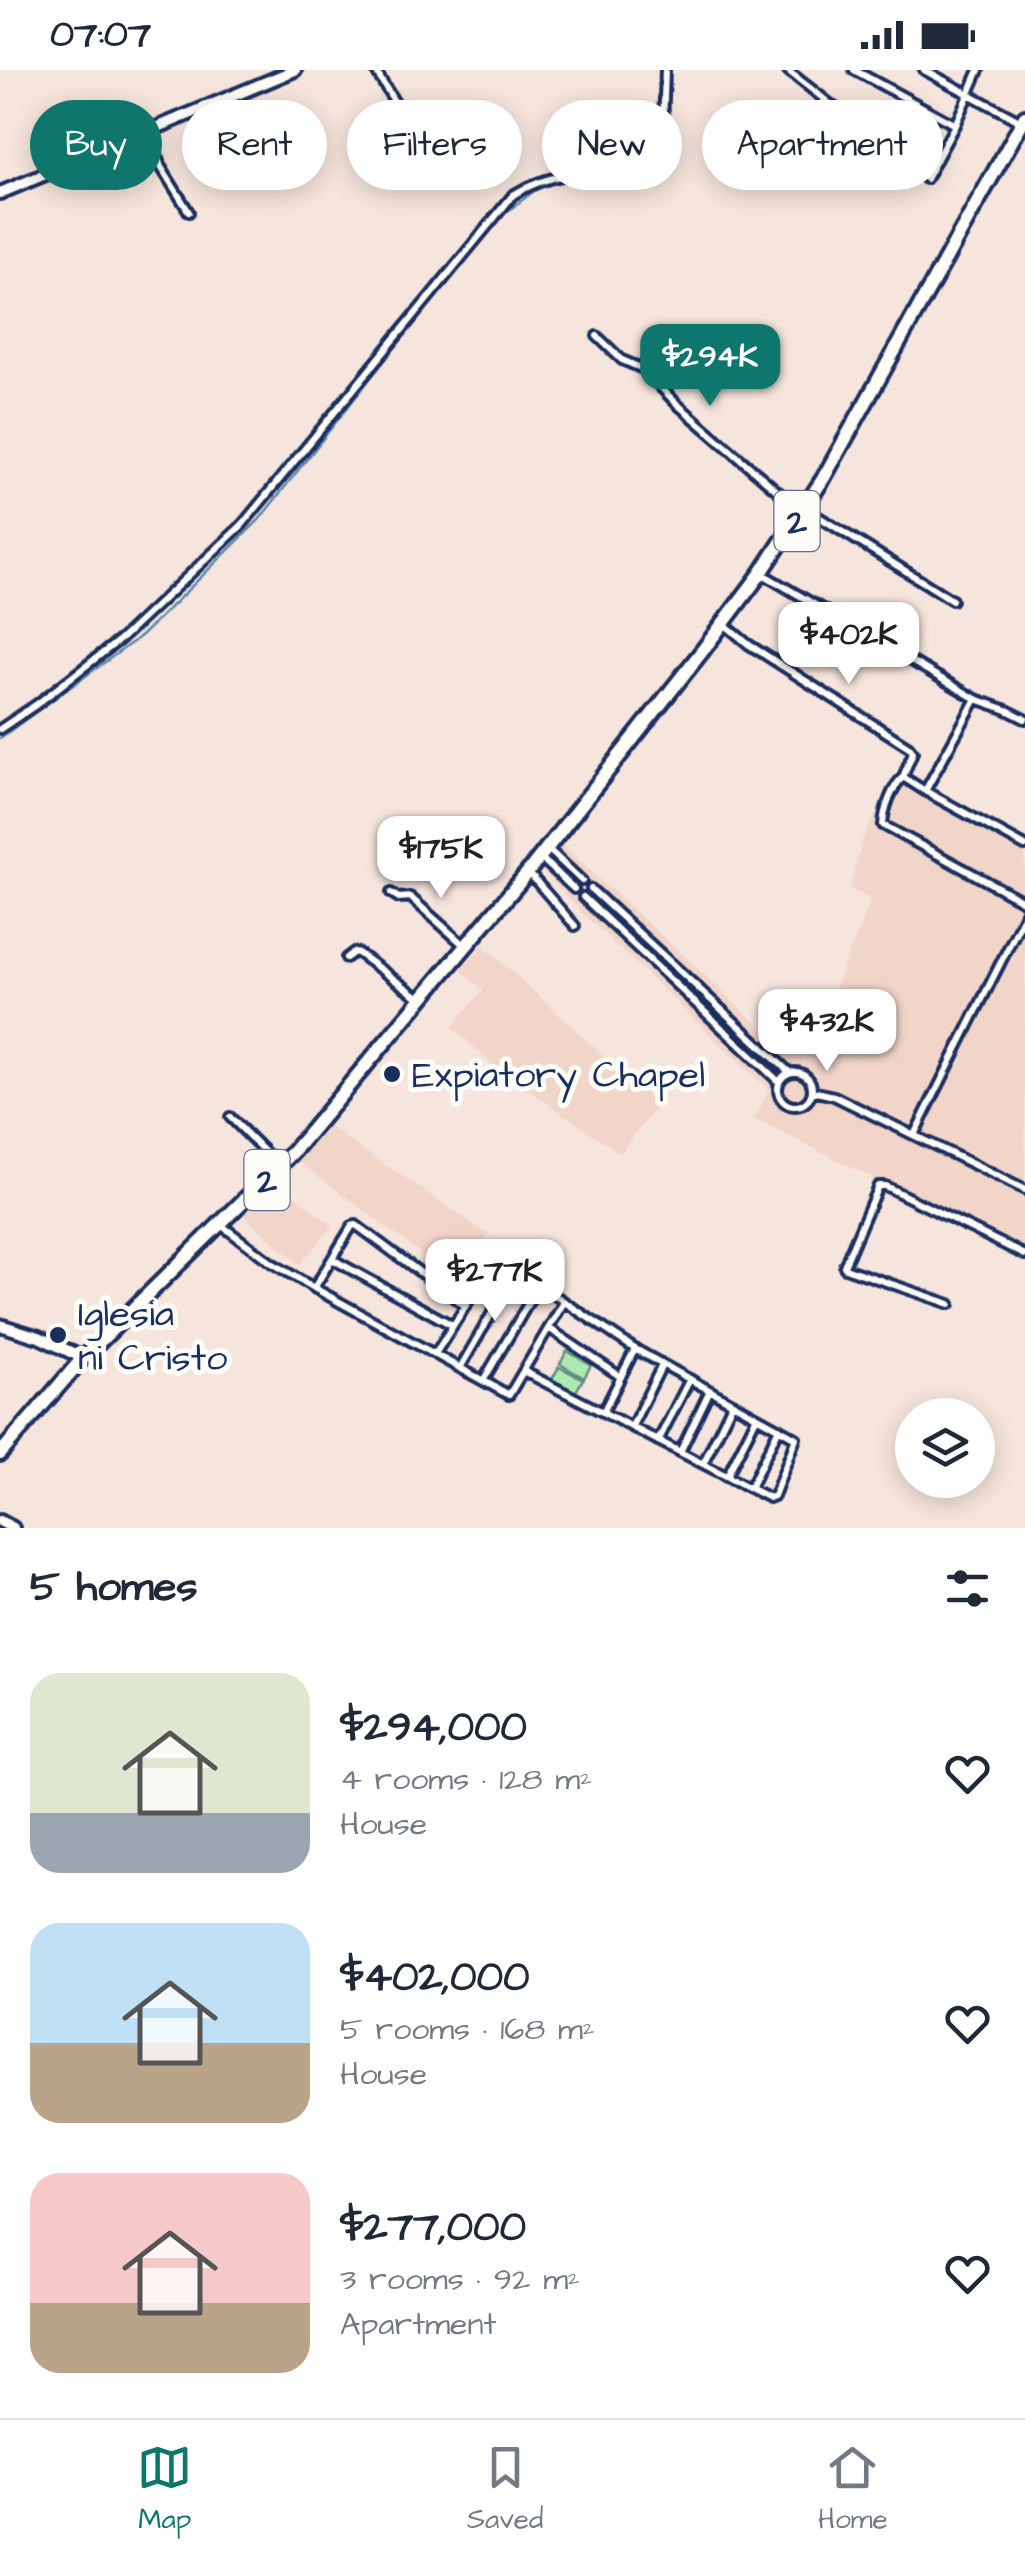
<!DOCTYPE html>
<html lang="en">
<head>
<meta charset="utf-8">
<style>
	body { margin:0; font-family:"Architects Daughter",sans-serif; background:#f2f2f3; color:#1f2937; height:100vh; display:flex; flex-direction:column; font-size:38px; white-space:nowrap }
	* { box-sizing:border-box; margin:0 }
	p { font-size:32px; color:#747a83 }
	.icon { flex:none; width:55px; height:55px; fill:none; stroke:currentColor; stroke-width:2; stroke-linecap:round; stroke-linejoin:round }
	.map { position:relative; height:1458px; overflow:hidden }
	.drawer { display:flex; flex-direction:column; background:#fff; flex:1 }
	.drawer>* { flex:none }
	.guide { position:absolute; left:30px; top:30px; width:965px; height:90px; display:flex; gap:20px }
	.buttons { position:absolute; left:895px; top:1328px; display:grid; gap:20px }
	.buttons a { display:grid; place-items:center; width:100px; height:100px; border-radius:50%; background:#fff; box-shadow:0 5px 25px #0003; font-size:50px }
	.price { position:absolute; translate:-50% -85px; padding:0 22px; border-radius:20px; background:#fff; color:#222; font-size:32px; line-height:65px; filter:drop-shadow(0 2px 5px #0008) }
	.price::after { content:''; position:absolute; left:50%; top:60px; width:30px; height:22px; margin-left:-15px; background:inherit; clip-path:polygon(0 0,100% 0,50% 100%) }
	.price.current { background:#0f766e; color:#fff }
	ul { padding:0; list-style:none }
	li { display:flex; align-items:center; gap:30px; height:250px; padding:0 30px }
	li span { display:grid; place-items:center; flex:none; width:280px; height:200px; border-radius:30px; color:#555 }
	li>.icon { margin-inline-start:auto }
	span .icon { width:120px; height:120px; fill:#fffc; stroke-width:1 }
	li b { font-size:42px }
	h2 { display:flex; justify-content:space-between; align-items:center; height:120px; padding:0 30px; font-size:42px }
	.pill { padding:0 35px; border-radius:45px; background:#fff; box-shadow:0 5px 25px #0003; font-size:35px; line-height:90px }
	.pill.current { background:#0f766e; color:#fff }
	.status { display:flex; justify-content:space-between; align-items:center; height:70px; padding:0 50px; background:#fff; direction:ltr }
	.status svg { height:28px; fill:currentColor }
	.tabs { display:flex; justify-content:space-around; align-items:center; height:140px; border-top:2px solid #e0e1e3; background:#fff; font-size:28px; color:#747a83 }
	.tabs a { display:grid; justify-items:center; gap:5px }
	.tabs .current { color:#0f766e }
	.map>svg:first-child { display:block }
	.built { fill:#f2d5c9 }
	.green { fill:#aeeab0; stroke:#648c87; stroke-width:2.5 }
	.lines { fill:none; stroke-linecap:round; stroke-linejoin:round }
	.stream { stroke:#5b88b0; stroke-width:2.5 }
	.street-casing { stroke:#1b2f5e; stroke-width:14 }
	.secondary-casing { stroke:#1b2f5e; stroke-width:18 }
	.highway-casing { stroke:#1b2f5e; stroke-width:20 }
	.street { stroke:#fdfcf7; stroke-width:6 }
	.secondary { stroke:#fdfcf7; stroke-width:10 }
	.highway { stroke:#fdfcf7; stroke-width:12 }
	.poi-dot { fill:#1b2f5e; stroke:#fdfcf7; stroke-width:4 }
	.labels { text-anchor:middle; stroke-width:10; stroke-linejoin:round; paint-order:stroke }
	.shield { fill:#fdfcf7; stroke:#5f6c8c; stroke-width:2.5 }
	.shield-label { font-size:35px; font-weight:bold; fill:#1b2f5e }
	.poi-label { font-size:38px; fill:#1b2f5e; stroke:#fdfcf7; text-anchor:start }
</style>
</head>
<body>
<div class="status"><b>07:07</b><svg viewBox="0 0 49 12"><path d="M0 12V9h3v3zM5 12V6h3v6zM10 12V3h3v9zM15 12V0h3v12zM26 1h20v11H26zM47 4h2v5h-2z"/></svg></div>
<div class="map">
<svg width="1025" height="1458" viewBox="0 0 1025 1458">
	<rect width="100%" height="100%" fill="#f6e5dc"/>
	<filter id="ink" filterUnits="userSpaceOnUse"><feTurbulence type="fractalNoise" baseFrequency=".01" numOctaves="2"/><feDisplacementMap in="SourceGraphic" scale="20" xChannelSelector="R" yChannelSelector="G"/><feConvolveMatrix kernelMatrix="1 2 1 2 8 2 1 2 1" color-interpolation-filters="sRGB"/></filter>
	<g filter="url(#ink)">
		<path class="built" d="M896,708L1025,779V1183L754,1049L769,1020L585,846L542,800L562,775L792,985L834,920L871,830L850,818L863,768Z
			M483,875L658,1035L620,1083L499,1000L452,957L483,920L461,900Z
			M329,1057L488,1164L458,1211L298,1091Z
			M279,1113L333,1156L299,1195L243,1145Z"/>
		<path class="green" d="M567,1281L591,1295L584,1308L560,1294Z
			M559,1297L583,1309L575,1323L551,1311Z"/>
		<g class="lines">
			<path class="stream" d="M652,96L675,92L668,30L670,0
				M496,150L542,115L644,98
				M0,668L141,566L259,450L450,207"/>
			<defs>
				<path id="street" d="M375,0L397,36
					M787,0L926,109L955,55L979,0
					M854,0L955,55
					M924,0L1021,52
					M149,62L161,97L189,142
					M597,266L622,290L643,299L677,334L789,431L811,442L952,530
					M761,503L976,629L1007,640L1025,649
					M723,553L748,574L909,677L913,682L903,707L925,721
					M976,629L925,721L1025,776
					M0,659L37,634L122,568L242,455L513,125C552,100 605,99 650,94L658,90L662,83L665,0
					M903,707C892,717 884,739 883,755L1025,832
					M547,778L582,811
					M540,787L574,819
					M528,802L575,856
					M591,819L789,1002
					M391,823L399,828L410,827L465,876
					M583,827L779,1012
					M346,888L354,882L358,883L421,929
					M778 1019a17 17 0 1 1 34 0a17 17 0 1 1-34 0Z
					M812,1021L834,1026L1025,1120
					M230,1047L279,1096
					M914,1065L1025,844
					M221,1155L272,1193L314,1218L509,1325L564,1232
					M332,1189L452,1255
					M314,1218L352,1156L356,1155L464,1235
					M950,1234L845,1198L844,1196L878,1116H885L1025,1185
					M550,1259L621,1307
					M435,1284L493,1193L505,1192L635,1279L796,1368L774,1426L769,1428L525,1302
					M460,1298L517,1200
					M483,1311L539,1215
					M603,1342L635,1279
					M632,1356L662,1295
					M658,1371L690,1309
					M680,1382L709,1322
					M703,1394L732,1334
					M727,1406L756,1348
					M750,1418L779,1358"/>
				<path id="secondary" d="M0,123L295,0
					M0,1255L39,1267L83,1288
					M0,1451L13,1458"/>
				<path id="highway" d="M0,1384L83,1288L293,1082L528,802L703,580L761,503L823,409L1025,47"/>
			</defs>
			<use href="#street" class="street-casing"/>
			<use href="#secondary" class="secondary-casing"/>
			<use href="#highway" class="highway-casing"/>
			<use href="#street" class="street"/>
			<use href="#secondary" class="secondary"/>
			<use href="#highway" class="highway"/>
		</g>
	</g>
	<g class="poi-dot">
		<circle cx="392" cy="1004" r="10"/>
		<circle cx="58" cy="1265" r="10"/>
	</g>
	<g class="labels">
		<g class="shield">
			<rect x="774.5" y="421" width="45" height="60" rx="8"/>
			<rect x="244.5" y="1080" width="45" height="60" rx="8"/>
		</g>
		<g class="shield-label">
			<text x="797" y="463">2</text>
			<text x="267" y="1122">2</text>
		</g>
		<g class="poi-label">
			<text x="412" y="1017">Expiatory Chapel</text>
			<text x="78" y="1256">Iglesia<tspan x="78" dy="44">ni Cristo</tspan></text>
		</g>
	</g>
</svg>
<div class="buttons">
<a><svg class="icon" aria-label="layers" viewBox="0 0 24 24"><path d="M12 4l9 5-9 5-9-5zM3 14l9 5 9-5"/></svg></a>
</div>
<b class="price current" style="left:710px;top:339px">$294K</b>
<b class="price" style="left:849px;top:617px">$402K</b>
<b class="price" style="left:441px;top:831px">$175K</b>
<b class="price" style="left:827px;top:1004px">$432K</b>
<b class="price" style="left:495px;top:1254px">$277K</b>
<div class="guide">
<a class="pill current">Buy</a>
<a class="pill">Rent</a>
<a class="pill">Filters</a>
<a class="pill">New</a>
<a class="pill">Apartment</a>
</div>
</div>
<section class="drawer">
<h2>5 homes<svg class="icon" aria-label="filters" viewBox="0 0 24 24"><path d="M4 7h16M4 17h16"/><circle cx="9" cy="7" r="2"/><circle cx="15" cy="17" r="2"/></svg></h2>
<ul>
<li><span style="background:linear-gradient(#dfe7d0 70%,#9aa5b1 0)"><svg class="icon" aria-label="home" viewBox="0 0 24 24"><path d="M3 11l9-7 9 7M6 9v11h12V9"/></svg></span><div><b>$294,000</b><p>4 rooms · 128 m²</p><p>House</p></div><svg class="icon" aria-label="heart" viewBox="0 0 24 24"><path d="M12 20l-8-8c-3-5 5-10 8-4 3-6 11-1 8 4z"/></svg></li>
<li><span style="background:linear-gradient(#bfe0f5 60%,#b9a48a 0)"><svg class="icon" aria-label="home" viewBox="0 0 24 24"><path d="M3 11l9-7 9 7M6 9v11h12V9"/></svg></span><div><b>$402,000</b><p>5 rooms · 168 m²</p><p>House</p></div><svg class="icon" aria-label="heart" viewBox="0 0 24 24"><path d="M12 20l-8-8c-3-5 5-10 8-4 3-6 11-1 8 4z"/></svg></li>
<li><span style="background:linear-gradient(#f6c9c9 65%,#b9a48a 0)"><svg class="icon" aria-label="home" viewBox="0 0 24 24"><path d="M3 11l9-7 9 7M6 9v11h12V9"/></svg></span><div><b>$277,000</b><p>3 rooms · 92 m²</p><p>Apartment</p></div><svg class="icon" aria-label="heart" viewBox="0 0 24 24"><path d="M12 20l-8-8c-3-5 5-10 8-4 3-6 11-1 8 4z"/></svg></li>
</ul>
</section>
<nav class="tabs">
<a class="current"><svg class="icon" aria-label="map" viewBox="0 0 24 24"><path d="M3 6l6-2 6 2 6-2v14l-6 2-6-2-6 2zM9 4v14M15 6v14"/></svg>Map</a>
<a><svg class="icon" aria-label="saved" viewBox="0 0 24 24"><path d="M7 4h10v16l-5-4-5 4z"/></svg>Saved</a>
<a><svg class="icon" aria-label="home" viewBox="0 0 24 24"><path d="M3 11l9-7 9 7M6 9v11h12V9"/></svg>Home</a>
</nav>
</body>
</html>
